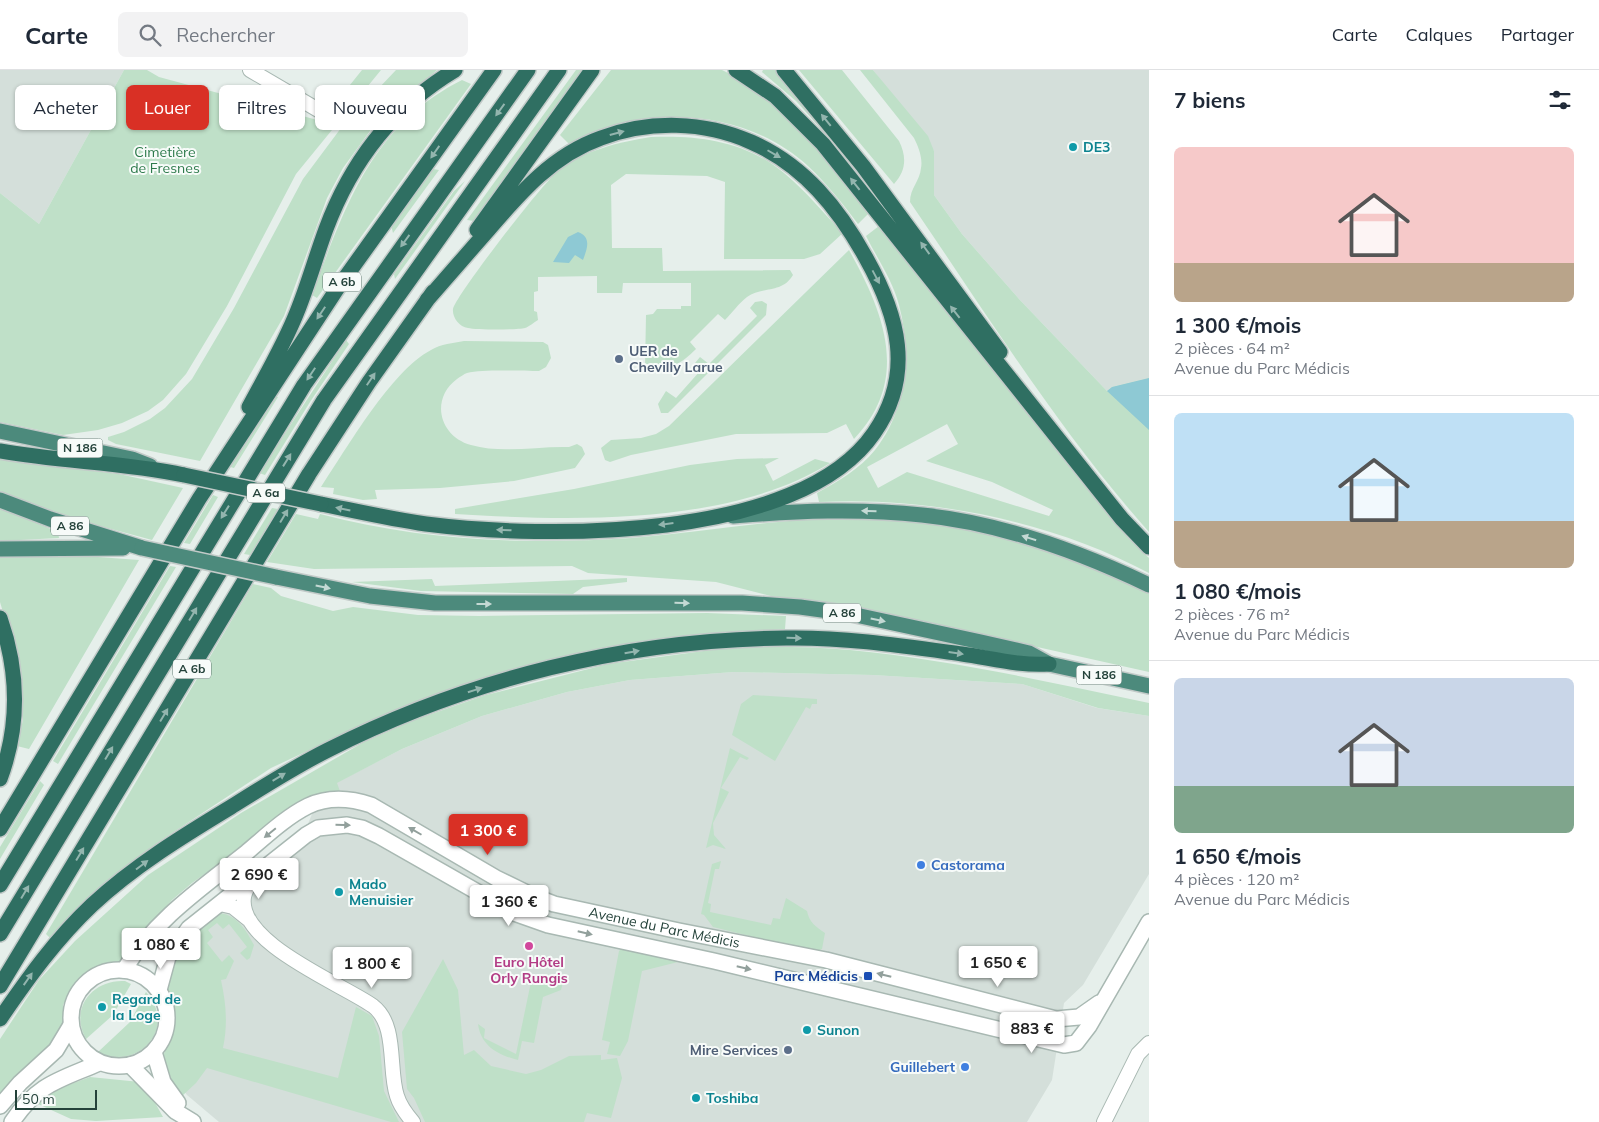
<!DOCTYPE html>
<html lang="fr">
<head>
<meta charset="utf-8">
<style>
	body { margin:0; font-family:Mulish,sans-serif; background:#f2f2f3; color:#1f2937; height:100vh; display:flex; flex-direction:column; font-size:19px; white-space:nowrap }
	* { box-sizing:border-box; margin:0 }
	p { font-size:16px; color:#747a83 }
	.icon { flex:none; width:28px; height:28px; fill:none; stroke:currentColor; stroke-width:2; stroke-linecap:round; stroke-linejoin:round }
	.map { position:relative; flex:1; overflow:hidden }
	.panel { display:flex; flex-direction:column; background:#fff; width:450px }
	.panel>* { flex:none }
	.hud { position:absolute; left:15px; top:15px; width:475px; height:45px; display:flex; gap:10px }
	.scale { position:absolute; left:15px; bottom:12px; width:82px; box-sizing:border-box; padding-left:5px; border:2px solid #24423a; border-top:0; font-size:14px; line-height:18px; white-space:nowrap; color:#24423a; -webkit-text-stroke:4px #f7fbf9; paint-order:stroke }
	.price { position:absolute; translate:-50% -42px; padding:0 11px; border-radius:5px; background:#fff; color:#222; font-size:16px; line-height:32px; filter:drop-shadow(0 1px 2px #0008) }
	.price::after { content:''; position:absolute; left:50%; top:30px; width:15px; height:11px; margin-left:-8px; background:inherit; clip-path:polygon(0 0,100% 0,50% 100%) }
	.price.selected { background:#d93025; color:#fff }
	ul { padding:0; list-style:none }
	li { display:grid; align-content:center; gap:10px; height:265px; padding:0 25px }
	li+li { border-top:1px solid #e0e1e3 }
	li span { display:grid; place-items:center; height:155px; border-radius:8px; color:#555 }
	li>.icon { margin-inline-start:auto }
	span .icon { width:90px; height:90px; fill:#fffc; stroke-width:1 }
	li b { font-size:21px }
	h2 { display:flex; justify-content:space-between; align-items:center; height:60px; padding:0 25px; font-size:21px }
	.pill { padding:0 18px; border-radius:8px; background:#fff; box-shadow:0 1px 4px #0004; font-size:18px; line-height:45px }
	.pill.selected { background:#d93025; color:#fff }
	header { display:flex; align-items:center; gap:30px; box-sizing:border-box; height:70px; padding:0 25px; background:#fff; border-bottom:1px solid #e0e1e3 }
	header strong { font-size:24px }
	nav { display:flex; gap:28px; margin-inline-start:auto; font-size:18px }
	.search { width:350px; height:45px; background:#f2f2f3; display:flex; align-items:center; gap:12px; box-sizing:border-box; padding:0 18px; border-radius:8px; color:#747a83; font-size:19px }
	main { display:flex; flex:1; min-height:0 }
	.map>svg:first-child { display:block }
	.built { fill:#d4dfda }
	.green { fill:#bfe0c8; fill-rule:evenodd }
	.water { fill:#8ec9d4 }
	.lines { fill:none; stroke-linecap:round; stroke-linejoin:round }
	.minor-casing { stroke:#a8b8b2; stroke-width:16 }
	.tertiary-casing { stroke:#a8b8b2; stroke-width:18 }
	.trunk-casing { stroke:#c2cac8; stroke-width:18 }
	.motorway-casing { stroke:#c2cac8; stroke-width:18 }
	.minor { stroke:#fff; stroke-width:14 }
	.tertiary { stroke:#fff; stroke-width:15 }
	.trunk { stroke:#4c8a7c; stroke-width:15 }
	.motorway { stroke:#2f6f62; stroke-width:15 }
	.trunk-bridge-casing { stroke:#c2cac8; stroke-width:18; stroke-linecap:butt }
	.motorway-bridge-casing { stroke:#c2cac8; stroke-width:18; stroke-linecap:butt }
	.trunk-bridge { stroke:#4c8a7c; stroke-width:15 }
	.motorway-bridge { stroke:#2f6f62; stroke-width:15 }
	.oneway { fill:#93b5ae }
	.oneway2 { fill:#c4d9d4 }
	.oneway3 { fill:#92a09c }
	.culture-dot { fill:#0f9aa8; stroke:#f7fbf9; stroke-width:2 }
	.service-dot { fill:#5c6f8a; stroke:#f7fbf9; stroke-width:2 }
	.shop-dot { fill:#3f7fe0; stroke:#f7fbf9; stroke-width:2 }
	.hotel-dot { fill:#d1479c; stroke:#f7fbf9; stroke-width:2 }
	.transit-dot { fill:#1a4fb4; stroke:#f7fbf9; stroke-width:2 }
	.labels { text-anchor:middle; stroke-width:4; stroke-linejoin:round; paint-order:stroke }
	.shield { fill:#f7fbf9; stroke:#637a73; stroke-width:1 }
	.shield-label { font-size:12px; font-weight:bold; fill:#24423a }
	.culture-label { font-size:14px; font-weight:bold; fill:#0d838f; stroke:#f7fbf9; text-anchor:start }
	.park-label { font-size:14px; fill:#2d7a4b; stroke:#f7fbf9 }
	.service-label { font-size:14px; font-weight:bold; fill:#4e5e75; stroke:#f7fbf9; text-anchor:start }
	.shop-label { font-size:14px; font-weight:bold; fill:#366cbe; stroke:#f7fbf9; text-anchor:start }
	.street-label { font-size:14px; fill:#24423a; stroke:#f7fbf9 }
	.hotel-label { font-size:14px; font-weight:bold; fill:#b23c85; stroke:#f7fbf9 }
	.transit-label { font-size:14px; font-weight:bold; fill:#164399; stroke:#f7fbf9; text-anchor:end }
</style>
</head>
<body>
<header>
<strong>Carte</strong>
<div class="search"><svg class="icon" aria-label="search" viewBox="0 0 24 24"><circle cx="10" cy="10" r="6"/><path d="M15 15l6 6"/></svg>Rechercher</div>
<nav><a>Carte</a><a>Calques</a><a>Partager</a></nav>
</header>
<main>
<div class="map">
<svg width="1149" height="1052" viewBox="0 0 1149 1052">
	<rect width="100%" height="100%" fill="#e6efeb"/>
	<path class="built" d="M0,0H124L39,154L0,123Z
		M873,0H1149V308L1112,317L1107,321L1019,229L962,164L934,125V81Z
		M733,602L873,605L1022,614L1097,638L1149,646V804L1083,915L1064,933L1052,1010L1027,1052H219L187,1025L173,1006L164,984L172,969L174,948L172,932L164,912L170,888L305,761L322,720L402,679L482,646L567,622L630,610Z"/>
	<path class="green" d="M124,0H147L159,7L321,51L362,0H381L296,104L227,236L186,304L163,330L148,341L122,353L98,360L63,365L0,352V123L39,154Z
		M396,0H437L378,50L343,98L327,128L284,246L200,391L116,374L108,370V367L124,362L150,349L165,338L192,309L234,238L303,109L341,58Z
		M576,0H582L474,151L467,150Z
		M611,0H722L742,10L757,19L796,54L869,143L858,154C843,134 827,114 808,96C744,38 644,32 570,75L560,65Z
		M763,0H778L843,76L839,79L796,31L762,2Z
		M799,0H842L899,71C907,87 906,101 894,114Z
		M860,0H873L928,66L934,81V125L962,164L1019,229L1107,321L1112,317L1149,308V462C1059,361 986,243 910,132C910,118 920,111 921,98C923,88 918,76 914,68Z
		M462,10L471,14L317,228L312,225C345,137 371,56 462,10Z
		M651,67C698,65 746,71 784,103C806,121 823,143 843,163L820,184L804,189H724L725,112L707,106L626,104L611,115L612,178H662L663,201L790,200L793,205C782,224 762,216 747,227C739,233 732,243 725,250L718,244L690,272L696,279C678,297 670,299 645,297L646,245L653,244L657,239H681V236H691V213H623L622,223H597V206L538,207V221L534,222V241L537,242L538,250C534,252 529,257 525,258C518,260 476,260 468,258C459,257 452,247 453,239C456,225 545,110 559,100C584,80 620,72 651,67Z
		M433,99L439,100L393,163L391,155Z
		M465,111L395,209L394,204L454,121Z
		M879,156L1082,413L1129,469L1149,488V503C1052,451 928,426 819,432L817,423C838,411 860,399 875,380C907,340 912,283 899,235C893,211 877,188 866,166ZM947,354L958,374L926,391L992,412L1053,440L1049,446L907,402L878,418L867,397Z
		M849,180C884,243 911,309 854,369L846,354L827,363L736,364L631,385L610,392L605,390L601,378L611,370L641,368L656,364L669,356Z
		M762,231L767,234L766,245L668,343H661L658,334L666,321L676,328L700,301L695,293L700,287L709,294L757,246L750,238L755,232Z
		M346,270L349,274L310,332L265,405L259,403Z
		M464,271L543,272L548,275L551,288L546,297L539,301C521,301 483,299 467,303C464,304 460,307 457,309C430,329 439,366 471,375C502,384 537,376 569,377L577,374L582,377L585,384L575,398L514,411L440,418L375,420L377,429L363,430L333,424L334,418L321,417C347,378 391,301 431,280C441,274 453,273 464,271Z
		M273,326L278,327L234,398L230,397Z
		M0,387L35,394L119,404L183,418L152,470L67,447L0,421Z
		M779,388L765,395L773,411L815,389L830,393C729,456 571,451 455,444V439L574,419L690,395L737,389Z
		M213,425L218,427L190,474L184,473Z
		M0,438L58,462L59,468L0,471Z
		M272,438L278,439L250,485L244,484Z
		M296,444L318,449L320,444C421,471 528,475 632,468C717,461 800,444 886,448C975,452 1071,481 1149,524V602L859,537L771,526L716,512L588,503L572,496L314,499L267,492Z
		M57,484L139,490L29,679L17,676L23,650V627L18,593L0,532V488Z
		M170,496L176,497L58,694L53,691Z
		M627,508V512L583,517L573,524L421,521L352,512L432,509L435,516Z
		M253,514L271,518L281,526L333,541L353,537L418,545L479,546L707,543L786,546L785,559L679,568L446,623L380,647L271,698L160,771L123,798L81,834L51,869L46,864Z
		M733,577C772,577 811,576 850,580C951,590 1050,612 1149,633V646L1098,638L1022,614L873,605L733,602L630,610L567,622L482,646L402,679L337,713L341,724L261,764L192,813L172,830L121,891L91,899L76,911L63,935V955L48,981L0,1026V969L39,910L75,871L148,805L241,743L364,672L414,650L486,625L608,594Z
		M753,625L817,629V634H812L810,639L806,637L775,691L732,665L741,634Z
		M730,678L749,688L747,690L740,687L721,718L729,722L713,753L714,765L726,779L713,775L706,778Z
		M40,711L44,715L0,789V777Z
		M721,791L719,799H715L708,833L711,834L710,842L771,855L773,848L780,849L786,828L807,841C809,852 816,857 825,863L822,879L815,882L713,857L704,845L701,844L712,794Z
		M220,843C238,846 246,860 254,875L250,888L247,890L240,883L247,877L229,854L223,859L217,853L208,860L213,867L207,873L222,892L229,885L234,891L226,909L221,910C226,933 228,954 223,978L338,1008L356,937L372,946L379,966L384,1021L399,1052H391L207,998L196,1013L181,1027C173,1015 159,1000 164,984C168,971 175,963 174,947C173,935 168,924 164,912L178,877L215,844Z
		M622,878L678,892L642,901L628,971L620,986L607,984L610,972L602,970L619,881Z
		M443,889L458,920L464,985L474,980L491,996L526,1004L541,1000L569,986L601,985V990L617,988L622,1008L611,1048L587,1043L584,1052H425L414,1028L407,1019L402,962Z
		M532,907L563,912L561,920L543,927L534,973L522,971L518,990C498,985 481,976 478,954L485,959L484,968L516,984Z
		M125,911L131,914L113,945L86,969C69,939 92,909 125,911Z
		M146,922C178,957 139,1002 98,982L130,952Z
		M90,1007L140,1012L148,1020L163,1047L96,1051L71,1049L38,1034L49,1022Z"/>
	<path class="water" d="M578,162C592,167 587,179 583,190L575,185L569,193L553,192L568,167Z
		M1149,308V360L1107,321L1112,317Z"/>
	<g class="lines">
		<defs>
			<path id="minor" d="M250,0L325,44
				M252,809C249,815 245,821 244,827C237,873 342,914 373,936C398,955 388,1000 397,1026C400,1036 407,1045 413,1052
				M220,834L233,837L248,849
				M1104,1052L1138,984L1149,973"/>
			<g id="tertiary">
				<circle cx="119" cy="948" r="48"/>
				<path id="s1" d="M124,900C154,850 203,817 247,782C266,766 286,747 308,736C329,726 350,728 371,735L496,808L533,826L554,834L679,861L826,890L1056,949L1079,947L1099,933"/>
				<path d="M159,920L168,887L189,858L306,765L318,758L347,755L362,758L379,766L514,843L548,855L714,891L1064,975L1076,973L1089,956L1149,852"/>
				<path d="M154,982L163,1012L178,1033"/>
				<path d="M130,995L175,1041L193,1052"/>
				<path d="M0,1036L20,1013L56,980L71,955"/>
				<path d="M12,1052C38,1013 60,1010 99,993"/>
			</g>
			<path id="trunk" d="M0,361L132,389L150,396
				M0,430L50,449L142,478
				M733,446C796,441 859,438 922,445C1001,453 1078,481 1149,515
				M0,479L123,478
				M276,507L370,526L435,533H742L800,537L851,544L981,572L1029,583L1049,594L1149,616"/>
			<path id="motorway" d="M736,0L775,26L823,74L1122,449L1149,477
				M784,0L863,96L1000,282
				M477,160L592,0
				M249,337C266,305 284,275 297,242C308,215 316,186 326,159C351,92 393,37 455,0
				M0,381C61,392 123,392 184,405
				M321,434C356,441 391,449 426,454C544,469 799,472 874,363C915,304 898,245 866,188C839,139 804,95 751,72C704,51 649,50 601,68C553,85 521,122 489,159C468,183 448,206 427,230
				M0,548C19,602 20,655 0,709
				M0,759L199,429L337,219L494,0
				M0,815L304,315L528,0
				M0,864L324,330L559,0
				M0,916L309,404L369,312L433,222
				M0,949C28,908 56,869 92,835C134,796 183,766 231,737C263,717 294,697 328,680C468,609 628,569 786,568C845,567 904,576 962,584C991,588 1019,596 1049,594"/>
		</defs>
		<use href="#minor" class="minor-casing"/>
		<use href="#tertiary" class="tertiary-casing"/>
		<use href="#trunk" class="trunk-casing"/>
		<use href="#motorway" class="motorway-casing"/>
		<use href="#minor" class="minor"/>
		<use href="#tertiary" class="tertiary"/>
		<use href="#trunk" class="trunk"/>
		<use href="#motorway" class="motorway"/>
		<defs>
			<path id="trunk-bridge" d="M142,478L276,507"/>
			<path id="motorway-bridge" d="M184,405L321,434"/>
		</defs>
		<use href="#trunk-bridge" class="trunk-bridge-casing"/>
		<use href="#motorway-bridge" class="motorway-bridge-casing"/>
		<use href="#trunk-bridge" class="trunk-bridge"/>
		<use href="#motorway-bridge" class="motorway-bridge"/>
	</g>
	<defs><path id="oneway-solid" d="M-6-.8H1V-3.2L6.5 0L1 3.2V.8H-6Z" transform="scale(1.25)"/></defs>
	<g class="oneway">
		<use href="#oneway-solid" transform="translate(500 40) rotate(126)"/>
		<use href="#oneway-solid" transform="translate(826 50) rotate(-129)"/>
		<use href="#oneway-solid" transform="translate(617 63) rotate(-15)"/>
		<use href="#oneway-solid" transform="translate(435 82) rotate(125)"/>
		<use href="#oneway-solid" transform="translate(774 84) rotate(30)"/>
		<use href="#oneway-solid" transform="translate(855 114) rotate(-128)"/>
		<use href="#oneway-solid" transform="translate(405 171) rotate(126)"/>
		<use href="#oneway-solid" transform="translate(925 178) rotate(-126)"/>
		<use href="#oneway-solid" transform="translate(876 207) rotate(62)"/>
		<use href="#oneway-solid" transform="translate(955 242) rotate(-128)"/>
		<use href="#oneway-solid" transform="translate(321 243) rotate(124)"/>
		<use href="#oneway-solid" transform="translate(311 304) rotate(124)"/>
		<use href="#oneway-solid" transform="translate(371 309) rotate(-56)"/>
		<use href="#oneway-solid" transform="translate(287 390) rotate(-58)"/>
		<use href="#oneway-solid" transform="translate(343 439) rotate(-168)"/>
		<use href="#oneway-solid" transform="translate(225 442) rotate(122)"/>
		<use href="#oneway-solid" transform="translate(284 446) rotate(-59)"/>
		<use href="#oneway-solid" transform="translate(666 454) rotate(173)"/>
		<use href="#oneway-solid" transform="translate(504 460) rotate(-178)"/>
		<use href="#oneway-solid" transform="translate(193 544) rotate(-59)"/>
		<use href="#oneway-solid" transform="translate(794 568) rotate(1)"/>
		<use href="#oneway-solid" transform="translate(632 582) rotate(-10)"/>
		<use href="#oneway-solid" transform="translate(956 583) rotate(8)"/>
		<use href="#oneway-solid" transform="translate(475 620) rotate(-18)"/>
		<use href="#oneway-solid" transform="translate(164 645) rotate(-59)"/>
		<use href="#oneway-solid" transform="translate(109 683) rotate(-59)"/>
		<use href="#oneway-solid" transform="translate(279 707) rotate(-31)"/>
		<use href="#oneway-solid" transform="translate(80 784) rotate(-59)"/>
		<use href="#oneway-solid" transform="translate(142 795) rotate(-37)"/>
		<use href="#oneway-solid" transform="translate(25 822) rotate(-59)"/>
		<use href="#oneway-solid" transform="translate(28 909) rotate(-55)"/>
	</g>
	<g class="oneway2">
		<use href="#oneway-solid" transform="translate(869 441) rotate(-178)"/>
		<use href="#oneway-solid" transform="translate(1029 468) rotate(-163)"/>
		<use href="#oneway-solid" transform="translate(323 517) rotate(12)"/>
		<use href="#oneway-solid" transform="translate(682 533) rotate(1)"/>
		<use href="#oneway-solid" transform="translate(484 534)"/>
		<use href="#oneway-solid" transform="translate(878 550) rotate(12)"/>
	</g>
	<g class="oneway3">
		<use href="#oneway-solid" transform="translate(343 755) rotate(2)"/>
		<use href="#oneway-solid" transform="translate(415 761) rotate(-150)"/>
		<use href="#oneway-solid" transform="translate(270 763) rotate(141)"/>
		<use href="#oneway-solid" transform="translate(585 863) rotate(13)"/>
		<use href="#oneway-solid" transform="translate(744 898) rotate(13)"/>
		<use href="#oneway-solid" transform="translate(884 905) rotate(-166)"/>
	</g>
	<g class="culture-dot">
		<circle cx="1073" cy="77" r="5"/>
		<circle cx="339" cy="822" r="5"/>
		<circle cx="102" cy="937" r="5"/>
		<circle cx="807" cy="960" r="5"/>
		<circle cx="696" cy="1028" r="5"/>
	</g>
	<g class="service-dot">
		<circle cx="619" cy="289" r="5"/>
		<circle cx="788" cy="980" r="5"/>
	</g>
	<g class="shop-dot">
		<circle cx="921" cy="795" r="5"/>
		<circle cx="965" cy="997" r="5"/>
	</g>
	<circle class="hotel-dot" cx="529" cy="876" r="5"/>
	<rect class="transit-dot" x="863" y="901" width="10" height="10" rx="2.5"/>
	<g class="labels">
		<g class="shield">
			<rect x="323" y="202.5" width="38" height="19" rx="4"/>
			<rect x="57.5" y="368.5" width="45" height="19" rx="4"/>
			<rect x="247" y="413.5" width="38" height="19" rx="4"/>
			<rect x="51" y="446.5" width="38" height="19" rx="4"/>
			<rect x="823" y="533.5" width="38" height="19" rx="4"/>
			<rect x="173" y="589.5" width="38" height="19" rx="4"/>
			<rect x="1076.5" y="595.5" width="45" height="19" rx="4"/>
		</g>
		<g class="shield-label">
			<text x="342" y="216">A 6b</text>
			<text x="80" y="382">N 186</text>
			<text x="266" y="427">A 6a</text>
			<text x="70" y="460">A 86</text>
			<text x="842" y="547">A 86</text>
			<text x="192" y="603">A 6b</text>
			<text x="1099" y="609">N 186</text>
		</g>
		<g class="culture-label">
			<text x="1083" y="82">DE3</text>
			<text x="349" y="819">Mado<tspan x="349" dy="16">Menuisier</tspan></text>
			<text x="112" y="934">Regard de<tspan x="112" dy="16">la Loge</tspan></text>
			<text x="817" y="965">Sunon</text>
			<text x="706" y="1033">Toshiba</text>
		</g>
		<g class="park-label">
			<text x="165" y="87">Cimetière<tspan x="165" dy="16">de Fresnes</tspan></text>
		</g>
		<g class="service-label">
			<text x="629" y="286">UER de<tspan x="629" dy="16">Chevilly Larue</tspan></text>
			<text x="778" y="985" text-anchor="end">Mire Services</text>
		</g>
		<g class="shop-label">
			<text x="931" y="800">Castorama</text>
			<text x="955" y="1002" text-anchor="end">Guillebert</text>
		</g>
		<g class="street-label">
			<text dy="5" stroke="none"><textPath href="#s1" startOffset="634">Avenue du Parc Médicis</textPath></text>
		</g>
		<g class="hotel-label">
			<text x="529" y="897">Euro Hôtel<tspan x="529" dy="16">Orly Rungis</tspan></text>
		</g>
		<g class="transit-label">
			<text x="858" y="911">Parc Médicis</text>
		</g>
	</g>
</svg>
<div class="scale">50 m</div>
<b class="price selected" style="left:488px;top:786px">1 300 €</b>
<b class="price" style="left:259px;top:830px">2 690 €</b>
<b class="price" style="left:509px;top:857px">1 360 €</b>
<b class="price" style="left:161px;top:900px">1 080 €</b>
<b class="price" style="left:998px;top:918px">1 650 €</b>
<b class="price" style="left:372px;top:919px">1 800 €</b>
<b class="price" style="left:1032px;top:984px">883 €</b>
<div class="hud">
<a class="pill">Acheter</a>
<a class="pill selected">Louer</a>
<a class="pill">Filtres</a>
<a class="pill">Nouveau</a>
</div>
</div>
<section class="panel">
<h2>7 biens<svg class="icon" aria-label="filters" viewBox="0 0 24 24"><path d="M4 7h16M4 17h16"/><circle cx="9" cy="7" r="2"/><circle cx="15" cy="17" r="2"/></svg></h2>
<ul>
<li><span style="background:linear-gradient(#f6c9c9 75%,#b9a48a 0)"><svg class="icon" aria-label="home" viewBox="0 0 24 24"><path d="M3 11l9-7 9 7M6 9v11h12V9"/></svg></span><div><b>1 300 €/mois</b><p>2 pièces · 64 m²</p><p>Avenue du Parc Médicis</p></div></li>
<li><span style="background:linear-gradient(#bfe0f5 70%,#b9a48a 0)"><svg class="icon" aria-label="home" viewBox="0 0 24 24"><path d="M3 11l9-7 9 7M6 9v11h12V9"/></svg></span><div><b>1 080 €/mois</b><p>2 pièces · 76 m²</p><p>Avenue du Parc Médicis</p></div></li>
<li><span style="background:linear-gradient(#c9d6e8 70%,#7fa58c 0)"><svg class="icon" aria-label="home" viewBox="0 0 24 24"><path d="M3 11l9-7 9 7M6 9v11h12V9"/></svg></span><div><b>1 650 €/mois</b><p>4 pièces · 120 m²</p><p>Avenue du Parc Médicis</p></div></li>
</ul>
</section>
</main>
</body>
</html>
